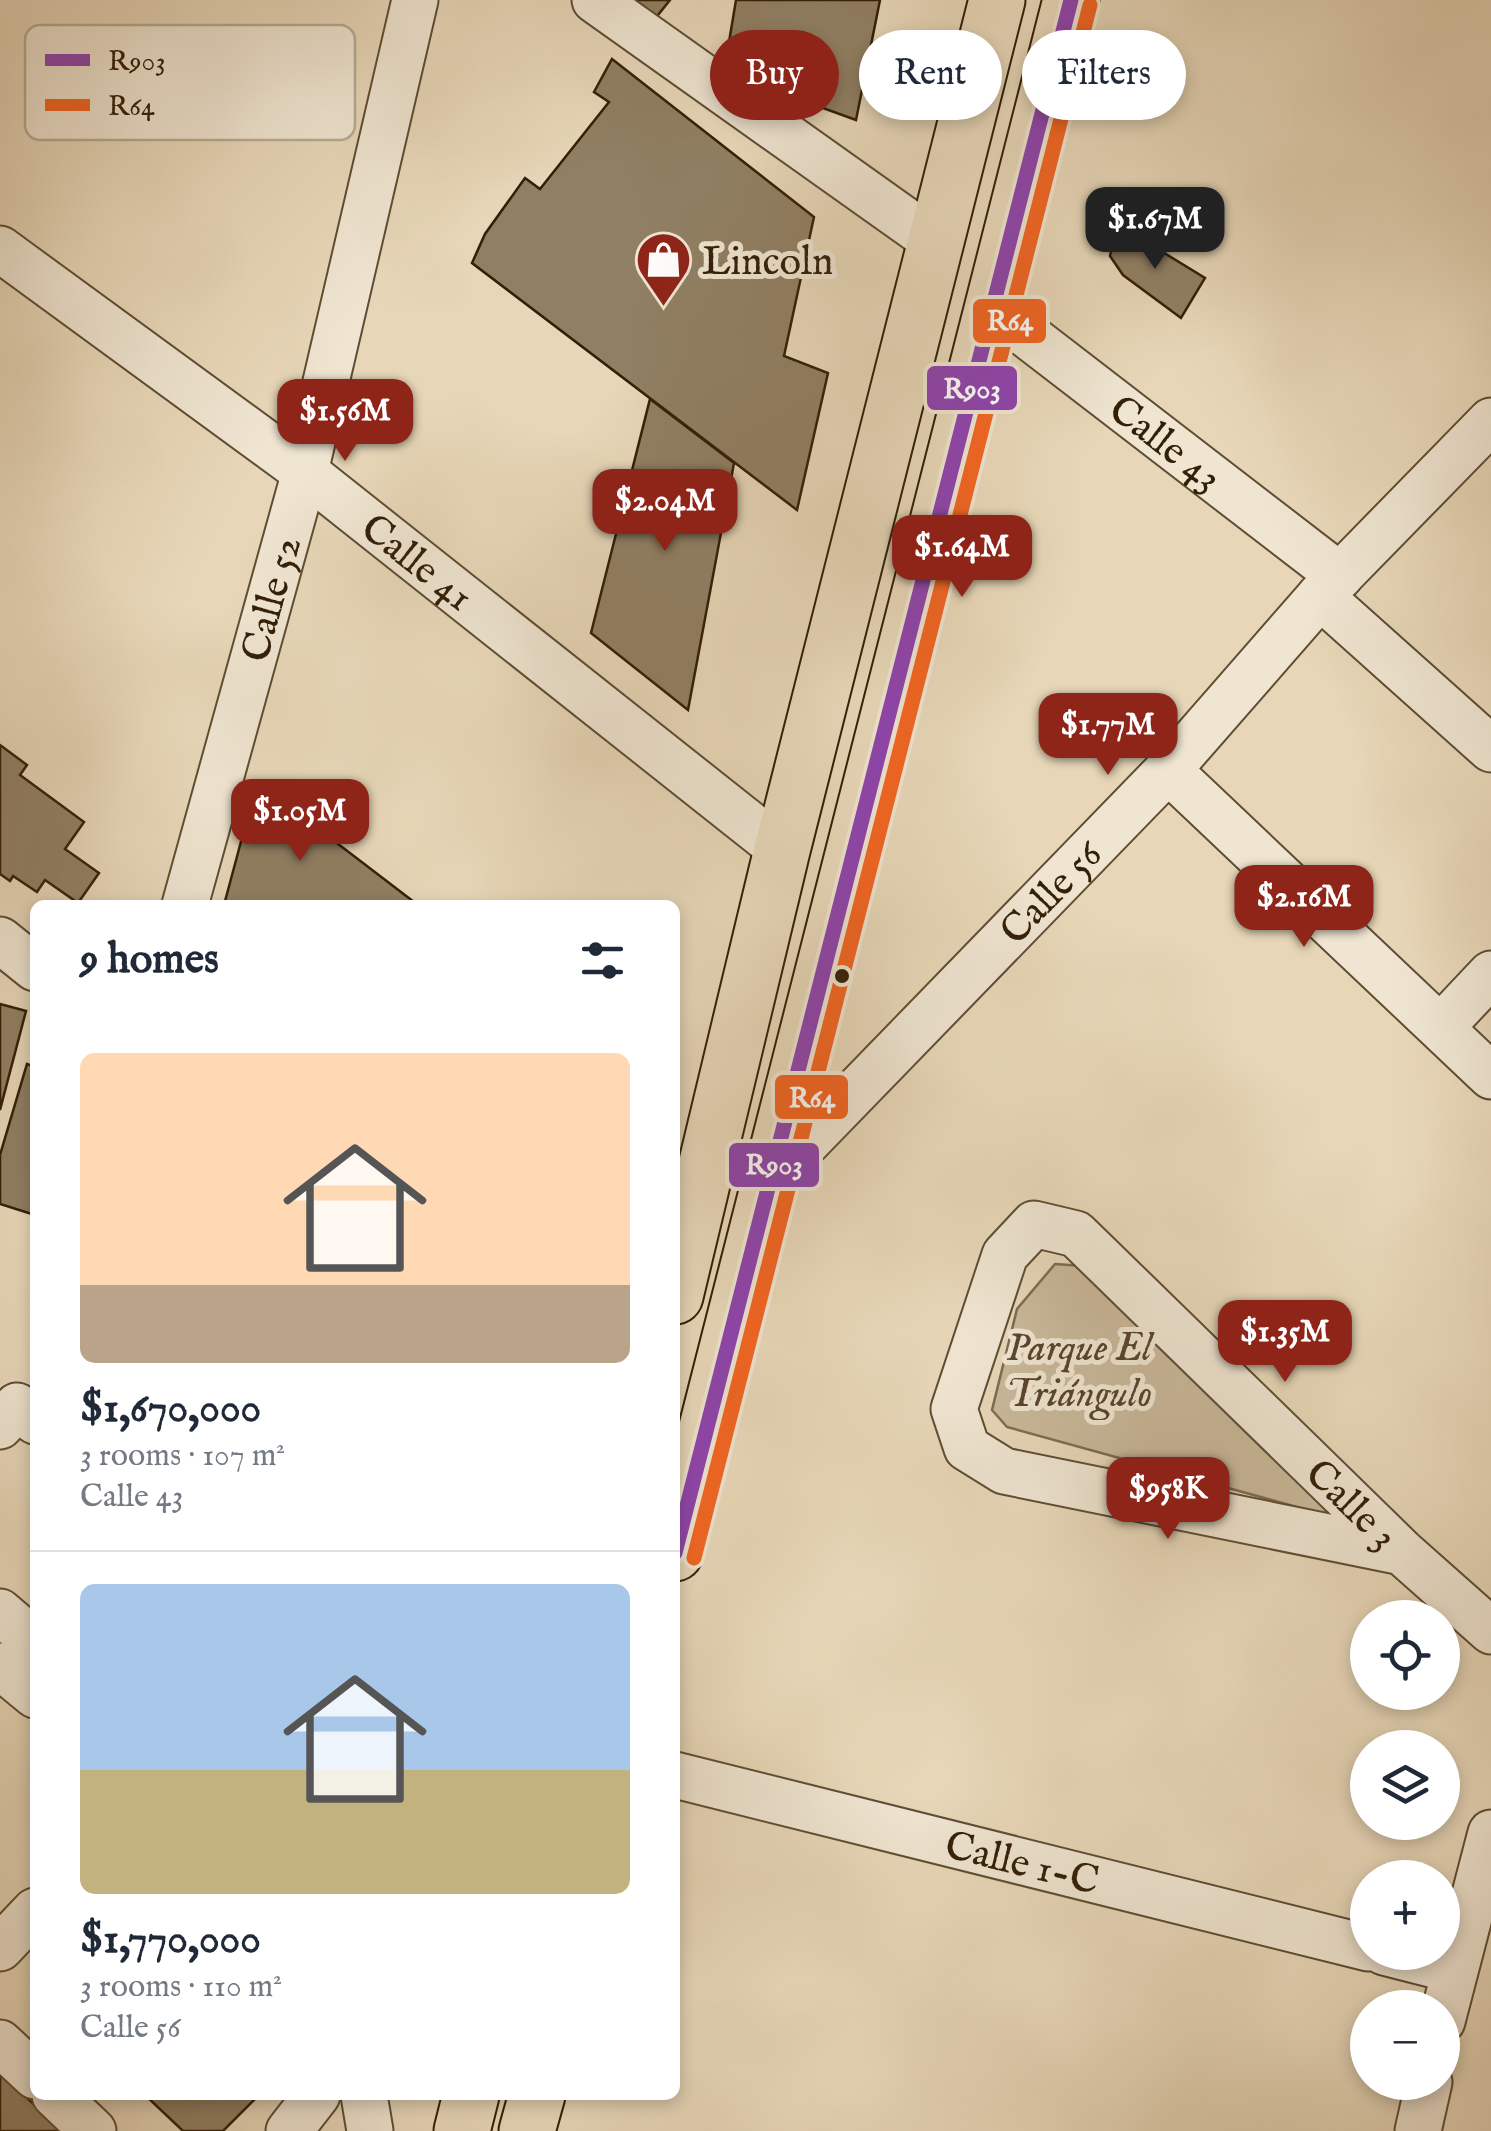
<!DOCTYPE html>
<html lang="en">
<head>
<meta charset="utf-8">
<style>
	body { margin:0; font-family:"IM FELL English",serif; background:#f6f6f7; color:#1f2937; height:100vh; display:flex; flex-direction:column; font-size:38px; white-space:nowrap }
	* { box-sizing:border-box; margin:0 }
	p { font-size:32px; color:#747a83 }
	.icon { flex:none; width:55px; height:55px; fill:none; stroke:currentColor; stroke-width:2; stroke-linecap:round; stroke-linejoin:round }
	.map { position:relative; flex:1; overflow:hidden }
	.drawer { position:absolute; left:30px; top:900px; width:650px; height:1200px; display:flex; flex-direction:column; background:#fff; border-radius:15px; box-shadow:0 5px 15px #0003 }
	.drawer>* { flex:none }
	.hud { position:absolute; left:710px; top:30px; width:630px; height:90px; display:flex; gap:20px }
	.buttons { position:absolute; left:1350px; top:1600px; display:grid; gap:20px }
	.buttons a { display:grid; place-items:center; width:110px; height:110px; border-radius:50%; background:#fff; box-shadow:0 5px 15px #0003; font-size:50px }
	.price { position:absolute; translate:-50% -85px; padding:0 22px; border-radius:20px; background:#8f2418; color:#fff; font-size:32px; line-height:65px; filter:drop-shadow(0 2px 5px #0008) }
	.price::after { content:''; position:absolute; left:50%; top:60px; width:30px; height:22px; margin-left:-15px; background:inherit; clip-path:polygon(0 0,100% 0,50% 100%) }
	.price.active { background:#222; color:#fff }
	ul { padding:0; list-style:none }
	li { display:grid; align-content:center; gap:20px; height:530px; padding:0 50px }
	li+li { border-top:2px solid #e0e1e3 }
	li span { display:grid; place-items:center; height:310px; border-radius:15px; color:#555 }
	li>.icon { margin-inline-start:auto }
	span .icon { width:180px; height:180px; fill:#fffc; stroke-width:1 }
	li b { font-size:42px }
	h2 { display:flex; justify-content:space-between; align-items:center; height:120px; padding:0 50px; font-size:42px }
	.chip { padding:0 35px; border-radius:45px; background:#fff; box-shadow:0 5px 15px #0003; font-size:35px; line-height:90px }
	.chip.active { background:#8f2418; color:#fff }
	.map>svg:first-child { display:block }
	.green { fill:#c8b89a; stroke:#7d6c50; stroke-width:2.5 }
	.building { fill:#907f63; stroke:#321f07; stroke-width:2.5 }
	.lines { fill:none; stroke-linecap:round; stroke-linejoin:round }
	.minor-casing { stroke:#5f4d33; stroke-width:49 }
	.major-casing { stroke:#321f07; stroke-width:59 }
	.minor { stroke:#efe5d1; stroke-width:45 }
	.major { stroke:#e7d7b8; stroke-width:55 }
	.bus-1-casing { stroke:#efe5d1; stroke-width:22 }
	.bus-2-casing { stroke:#efe5d1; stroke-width:22 }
	.bus-1 { stroke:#8e44ad; stroke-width:15 }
	.bus-2 { stroke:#f26522; stroke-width:15 }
	.bus-dot { fill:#321f07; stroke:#efe5d1; stroke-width:4 }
	.labels { text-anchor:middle; stroke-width:10; stroke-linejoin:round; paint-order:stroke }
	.poi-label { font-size:40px; fill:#321f07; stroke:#efe5d1; text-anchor:start }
	.street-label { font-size:40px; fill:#321f07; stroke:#efe5d1 }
	.park-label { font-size:40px; font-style:italic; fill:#58452c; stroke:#efe5d1 }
	.key { fill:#efe5d1; stroke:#b6aa94; stroke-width:2.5 }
	.key-label { font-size:28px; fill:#321f07 }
	.line-badge { stroke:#efe5d1; stroke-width:4 }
	.badge-label { font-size:28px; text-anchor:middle; font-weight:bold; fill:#fff }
</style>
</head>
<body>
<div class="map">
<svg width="1491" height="2131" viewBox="0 0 1491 2131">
	<rect width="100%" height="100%" fill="#e7d7b8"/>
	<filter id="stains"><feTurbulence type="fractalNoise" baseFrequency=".002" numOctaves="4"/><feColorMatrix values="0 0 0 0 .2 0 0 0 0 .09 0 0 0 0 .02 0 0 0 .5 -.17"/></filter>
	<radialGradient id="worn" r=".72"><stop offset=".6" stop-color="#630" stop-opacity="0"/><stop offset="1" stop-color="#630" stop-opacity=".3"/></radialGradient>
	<path class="green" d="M1055,1264L1083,1266L1344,1520L1007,1427L992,1410L1017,1309Z"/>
	<path class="building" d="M627,0H670L654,20Z
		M736,0H880L856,120L724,72Z
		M612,59L814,217L784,356L828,373L797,510L472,263L485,234L525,178L540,189L609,102L594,92Z
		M1117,224L1205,278L1181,318L1123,275L1110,256Z
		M650,399L734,463L688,710L591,633Z
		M0,745L27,765L20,775L84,822L65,849L99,873L78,903L45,880L37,892L13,876L10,881L0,874Z
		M257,782L418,905H224Z
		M0,1004L26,1011L0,1110Z
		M27,1064L35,1067V1215L0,1204V1155Z
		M0,2073L63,2131H0Z
		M145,2095H259L223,2131H183Z"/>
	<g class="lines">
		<defs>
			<g id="minor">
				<path d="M595,0L937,243"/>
				<path id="s1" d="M0,249L305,472L782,850"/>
				<path id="s2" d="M992,308L1340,576"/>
				<path d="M1320,596L1491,749"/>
				<path d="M1168,770L1491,1076"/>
				<path id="s3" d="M185,905L305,472L415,0"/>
				<path d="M0,940L35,968"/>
				<path d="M1441,1027L1491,974"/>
				<path id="s4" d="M770,1180L1168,770L1320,596L1491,421"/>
				<path d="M0,1426L17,1406L35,1421"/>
				<path id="s5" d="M1402,1552L1004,1471L967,1448L954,1409L1005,1255L1034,1224L1076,1234L1402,1552L1491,1631"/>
				<path d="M0,1612L35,1642"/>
				<path d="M0,1666L35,1695"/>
				<path id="s6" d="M675,1775L1368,1948"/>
				<path d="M0,1948L35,1911"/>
				<path d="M1384,1952L1454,1970"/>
				<path d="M1442,2021L1491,1833"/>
				<path d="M0,2043L35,2076"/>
				<path d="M55,2095L93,2131"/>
				<path d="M364,2095L370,2131"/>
				<path d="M289,2131L317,2095"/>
				<path d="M1418,2131L1429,2082"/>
			</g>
			<path id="major" d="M675,1296L782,850L997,0
				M675,1553L1071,0
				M462,2131L471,2095
				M527,2131L537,2095"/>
		</defs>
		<use href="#minor" class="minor-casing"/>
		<use href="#major" class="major-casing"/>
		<use href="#minor" class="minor"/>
		<use href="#major" class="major"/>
		<defs>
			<path id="bus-1" d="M675,1553L1071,0"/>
			<path id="bus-2" d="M694,1558L1090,5"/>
		</defs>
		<use href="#bus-1" class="bus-1-casing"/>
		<use href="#bus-2" class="bus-2-casing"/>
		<use href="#bus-1" class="bus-1"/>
		<use href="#bus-2" class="bus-2"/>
	</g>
	<defs>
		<symbol id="shop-pin" viewBox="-11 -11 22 30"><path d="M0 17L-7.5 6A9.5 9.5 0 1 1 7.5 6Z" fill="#8f2418" stroke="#efe5d1"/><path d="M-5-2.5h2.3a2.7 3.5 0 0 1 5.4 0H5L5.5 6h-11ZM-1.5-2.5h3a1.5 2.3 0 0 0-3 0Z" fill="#fff"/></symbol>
	</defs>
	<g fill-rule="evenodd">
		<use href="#shop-pin" x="632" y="228" width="63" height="86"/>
	</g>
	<circle class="bus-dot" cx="842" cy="976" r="9"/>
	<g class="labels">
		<g class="poi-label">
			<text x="702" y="274">Lincoln</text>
		</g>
		<g class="street-label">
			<text dy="14" stroke="none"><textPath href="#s2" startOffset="220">Calle 43</textPath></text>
			<text dy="14" stroke="none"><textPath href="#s1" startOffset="522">Calle 41</textPath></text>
			<text dy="14" stroke="none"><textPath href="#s3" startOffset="318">Calle 52</textPath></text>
			<text dy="14" stroke="none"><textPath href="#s4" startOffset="402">Calle 56</textPath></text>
			<text dy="14" stroke="none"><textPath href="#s5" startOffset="1125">Calle 3</textPath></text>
			<text dy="14" stroke="none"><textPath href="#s6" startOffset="358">Calle 1-C</textPath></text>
		</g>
		<g class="park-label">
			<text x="1079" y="1360">Parque El<tspan x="1079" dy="46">Triángulo</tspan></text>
		</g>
	</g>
	<rect x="25" y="25" width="330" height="115" rx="15" class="key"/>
	<rect x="45" y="54" width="45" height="12" fill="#8e44ad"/>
	<rect x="45" y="99" width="45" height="12" fill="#f26522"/>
	<g class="key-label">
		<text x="108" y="70">R903</text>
		<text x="108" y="115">R64</text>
	</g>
	<g class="line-badge">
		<rect x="971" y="297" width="77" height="48" rx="10" fill="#f26522"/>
		<rect x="925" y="364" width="94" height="48" rx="10" fill="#8e44ad"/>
		<rect x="773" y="1073" width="77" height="48" rx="10" fill="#f26522"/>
		<rect x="727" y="1141" width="94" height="48" rx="10" fill="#8e44ad"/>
	</g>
	<g class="badge-label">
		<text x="1010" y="330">R64</text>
		<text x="972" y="398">R903</text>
		<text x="812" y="1107">R64</text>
		<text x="774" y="1174">R903</text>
	</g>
	<rect width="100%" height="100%" filter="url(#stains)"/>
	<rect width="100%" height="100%" fill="url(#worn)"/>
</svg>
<div class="buttons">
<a><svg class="icon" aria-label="locate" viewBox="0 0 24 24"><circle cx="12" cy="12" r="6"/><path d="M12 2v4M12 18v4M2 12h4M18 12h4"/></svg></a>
<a><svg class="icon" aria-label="layers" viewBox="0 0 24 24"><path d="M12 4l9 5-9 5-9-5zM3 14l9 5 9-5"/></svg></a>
<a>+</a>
<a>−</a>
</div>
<b class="price active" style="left:1155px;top:272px">$1.67M</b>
<b class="price" style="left:345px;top:464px">$1.56M</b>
<b class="price" style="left:665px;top:554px">$2.04M</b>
<b class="price" style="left:962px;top:600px">$1.64M</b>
<b class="price" style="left:1108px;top:778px">$1.77M</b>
<b class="price" style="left:300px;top:864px">$1.05M</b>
<b class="price" style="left:1304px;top:950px">$2.16M</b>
<b class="price" style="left:1285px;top:1385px">$1.35M</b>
<b class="price" style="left:1168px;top:1542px">$958K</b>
<div class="hud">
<a class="chip active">Buy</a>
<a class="chip">Rent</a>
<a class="chip">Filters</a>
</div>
<section class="drawer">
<h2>9 homes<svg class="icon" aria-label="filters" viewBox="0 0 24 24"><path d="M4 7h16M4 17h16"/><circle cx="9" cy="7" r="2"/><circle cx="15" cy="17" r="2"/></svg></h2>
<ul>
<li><span style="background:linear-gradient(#ffd9b3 75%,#b9a48a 0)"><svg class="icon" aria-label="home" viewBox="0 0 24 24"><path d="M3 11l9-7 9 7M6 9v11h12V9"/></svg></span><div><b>$1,670,000</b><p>3 rooms · 107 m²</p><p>Calle 43</p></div></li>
<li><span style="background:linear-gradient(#a9c7e8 60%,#c2b280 0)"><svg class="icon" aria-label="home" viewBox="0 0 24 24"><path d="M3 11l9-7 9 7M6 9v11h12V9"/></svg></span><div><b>$1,770,000</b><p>3 rooms · 110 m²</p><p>Calle 56</p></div></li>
</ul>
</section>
</div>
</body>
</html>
